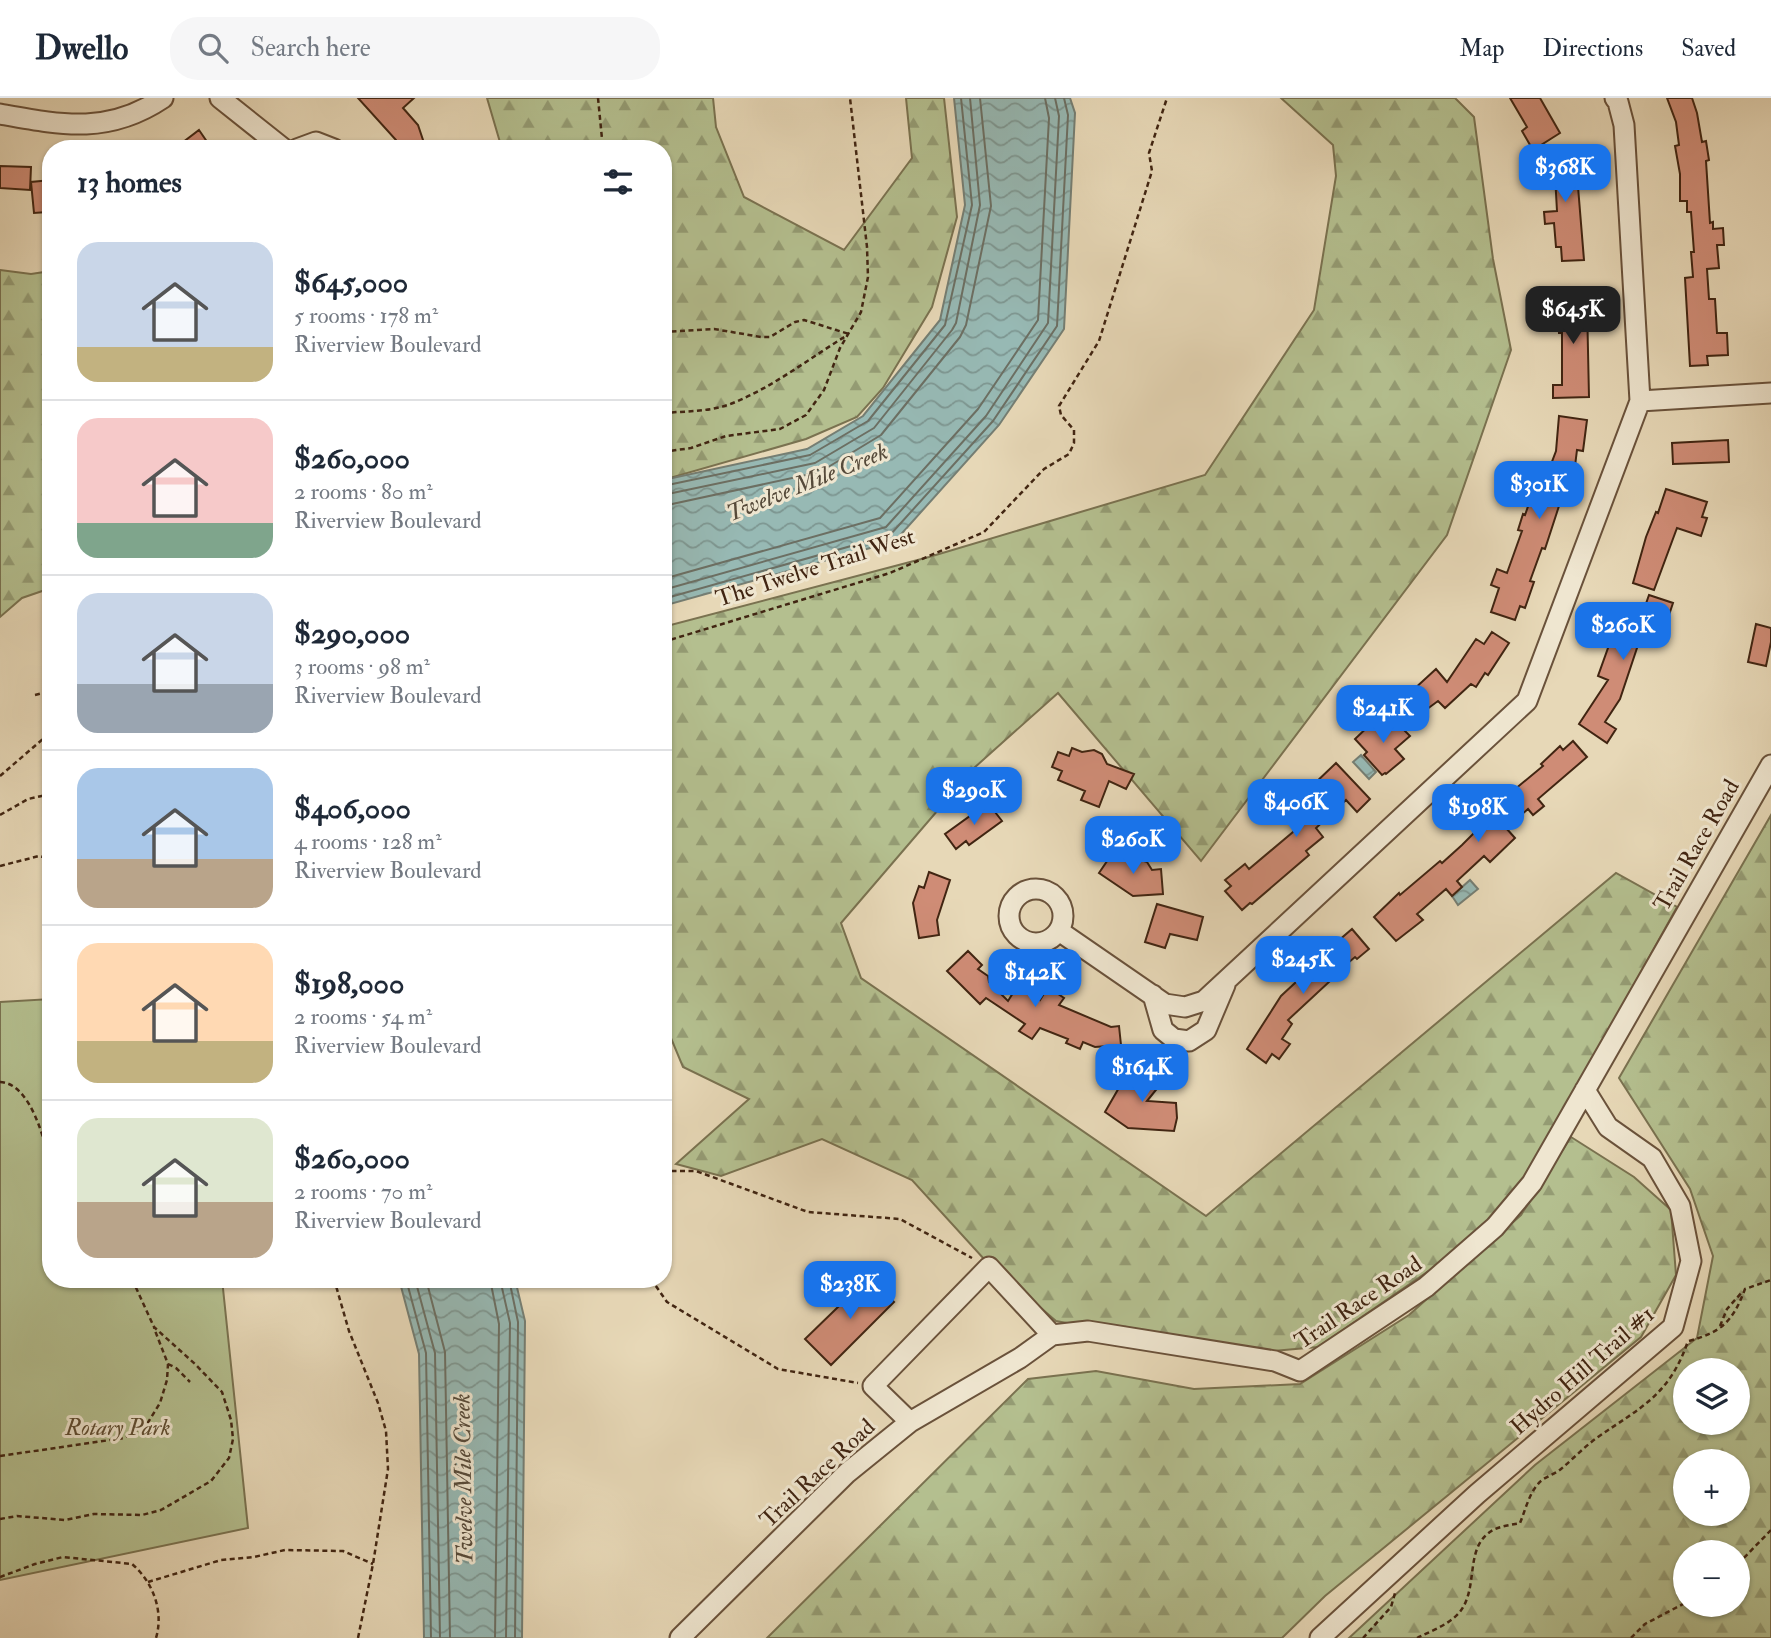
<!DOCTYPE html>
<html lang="en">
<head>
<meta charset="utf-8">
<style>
	body { margin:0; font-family:"IM FELL Double Pica",serif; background:#f6f6f7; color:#1f2937; height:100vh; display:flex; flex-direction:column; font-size:26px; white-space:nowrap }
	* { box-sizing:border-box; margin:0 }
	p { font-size:23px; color:#747a83 }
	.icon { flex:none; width:38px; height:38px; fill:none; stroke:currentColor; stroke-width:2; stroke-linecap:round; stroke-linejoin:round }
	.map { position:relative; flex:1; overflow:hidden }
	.drawer { position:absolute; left:42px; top:42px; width:630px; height:1148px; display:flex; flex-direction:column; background:#fff; border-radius:28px; box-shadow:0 2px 5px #0004 }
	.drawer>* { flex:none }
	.fabs { position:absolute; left:1673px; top:1260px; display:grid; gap:14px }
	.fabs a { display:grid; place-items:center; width:77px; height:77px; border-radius:50%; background:#fff; box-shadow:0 2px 5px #0004; font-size:35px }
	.price { position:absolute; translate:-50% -60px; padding:0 16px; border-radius:14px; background:#1a73e8; color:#fff; font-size:23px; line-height:46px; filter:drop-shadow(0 2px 4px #0008) }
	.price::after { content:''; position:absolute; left:50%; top:42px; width:21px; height:16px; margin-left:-10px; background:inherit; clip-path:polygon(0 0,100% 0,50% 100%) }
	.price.selected { background:#222; color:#fff }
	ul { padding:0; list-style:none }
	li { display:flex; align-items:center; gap:21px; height:175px; padding:0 35px }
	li+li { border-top:2px solid #e0e1e3 }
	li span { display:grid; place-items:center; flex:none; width:196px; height:140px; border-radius:21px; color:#555 }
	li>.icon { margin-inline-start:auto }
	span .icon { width:84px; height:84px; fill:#fffc; stroke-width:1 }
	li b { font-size:30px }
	h2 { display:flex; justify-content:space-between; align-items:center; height:84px; padding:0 35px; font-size:30px }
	header { display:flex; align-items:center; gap:42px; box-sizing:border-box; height:98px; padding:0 35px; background:#fff; border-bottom:2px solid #e0e1e3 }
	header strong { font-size:33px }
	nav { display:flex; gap:38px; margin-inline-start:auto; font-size:24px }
	.search { width:490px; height:63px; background:#f6f6f7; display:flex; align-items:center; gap:18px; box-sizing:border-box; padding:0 24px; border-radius:28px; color:#747a83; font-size:26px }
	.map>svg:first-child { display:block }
	.green { fill:#b4bf8f; stroke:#7a7250; stroke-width:2 }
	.forest { fill:url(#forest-firs); stroke:#7a7250; stroke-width:2; fill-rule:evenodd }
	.water { fill:url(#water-waves); stroke:#757e73; stroke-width:2 }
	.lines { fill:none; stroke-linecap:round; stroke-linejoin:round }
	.shore { stroke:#6c6f63; stroke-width:2 }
	.building { fill:#cf8c76; stroke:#412512; stroke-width:2 }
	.minor-casing { stroke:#6a523b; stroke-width:23 }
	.path { stroke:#412512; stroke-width:2.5; stroke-dasharray:5 3.5; stroke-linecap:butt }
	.minor { stroke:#efe6d0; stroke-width:19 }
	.labels { text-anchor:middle; stroke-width:6; stroke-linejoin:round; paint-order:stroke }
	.street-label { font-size:23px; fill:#412512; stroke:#efe6d0 }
	.park-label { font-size:23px; font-style:italic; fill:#5e4c31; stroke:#efe6d0 }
	.water-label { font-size:24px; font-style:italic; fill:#564a3a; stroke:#efe6d0 }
</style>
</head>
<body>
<header>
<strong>Dwello</strong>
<div class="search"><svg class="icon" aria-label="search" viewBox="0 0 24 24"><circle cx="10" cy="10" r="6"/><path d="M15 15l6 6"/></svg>Search here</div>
<nav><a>Map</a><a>Directions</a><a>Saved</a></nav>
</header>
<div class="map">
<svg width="1771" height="1540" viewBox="0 0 1771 1540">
	<defs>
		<pattern id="forest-firs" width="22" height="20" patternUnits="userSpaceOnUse" patternTransform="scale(1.75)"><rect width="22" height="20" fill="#b4bf8f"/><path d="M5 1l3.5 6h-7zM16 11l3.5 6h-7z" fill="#949b73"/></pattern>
		<pattern id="water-waves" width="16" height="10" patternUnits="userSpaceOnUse" patternTransform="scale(1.75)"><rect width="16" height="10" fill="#97b9b4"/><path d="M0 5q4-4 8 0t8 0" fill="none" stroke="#7d9691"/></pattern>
	</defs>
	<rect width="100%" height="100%" fill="#e7d8b7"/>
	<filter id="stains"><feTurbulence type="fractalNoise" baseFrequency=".00286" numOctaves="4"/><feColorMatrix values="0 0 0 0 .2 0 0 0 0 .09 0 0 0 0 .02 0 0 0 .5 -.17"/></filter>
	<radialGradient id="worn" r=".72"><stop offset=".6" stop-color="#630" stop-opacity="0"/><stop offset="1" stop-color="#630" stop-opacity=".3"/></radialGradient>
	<path class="green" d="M51,901V1181H222L248,1430L0,1482V904Z"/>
	<path class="forest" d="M487,0H713L716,29L744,99L844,152L912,60L906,0H944L957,119L932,209L883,290L857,319L806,341L663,382V51H502Z
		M1281,0H1455L1474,19L1493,161L1511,252L1447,437L1201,763L1058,595L974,670L841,825L861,880L1206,1118L1616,775L1677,809L1529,1076L1468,1146L1318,1249L1237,1256L1056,1223L984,1161L912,1082L822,1041L721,1078L676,1066L749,1001L683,969L663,921V529L929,459L1205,377L1314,212L1336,78L1333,47Z
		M0,172L31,176L51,173V490L22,500L0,519Z
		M1771,717V1540H1349L1535,1367L1697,1240L1713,1158L1690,1091L1619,980ZM1685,1272H1738V1325H1685ZM1738,1363V1416H1685V1363ZM1738,1454V1507H1685V1454Z
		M1571,1039L1634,1079L1671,1112L1676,1177L1641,1239L1325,1498L1282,1540H767L1028,1281L1096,1273L1194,1291L1300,1286L1409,1217L1521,1117Z"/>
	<path class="water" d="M954,0H1070L1075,15L1064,231L999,327L895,443L663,508V382L807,351L863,318L940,222L965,107Z
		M1361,657L1376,674L1369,681L1353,664Z
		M1470,782L1478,791L1458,807L1452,798Z
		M399,1181H515L525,1223L522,1540H424L419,1256Z"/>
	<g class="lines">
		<path class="shore" d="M663,388L810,357L868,323L945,227L972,107L961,0
			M663,397L815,365L874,330L952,232L956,225L980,107L970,0
			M663,408L820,374L881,337L960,239L966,227L991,108L980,0
			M663,481L880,420L978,311L1038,222L1049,20L1045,0
			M663,492L886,429L986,318L1048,225L1059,18L1055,0
			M663,501L890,437L993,323L1057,228L1068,17L1064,0
			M406,1181L426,1255L431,1540
			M415,1181L435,1255L440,1540
			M426,1181L445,1254L450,1540
			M490,1181L499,1226L495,1540
			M500,1181L510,1225L506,1540
			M509,1181L518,1224L515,1540"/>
	</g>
	<path class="building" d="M358,0H414L403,10L418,27L426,51H399L396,42Z
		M1510,0H1540L1560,35L1533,52L1522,33L1527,29Z
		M1667,0H1692L1697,15L1702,44L1706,43L1709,62L1706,63L1710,125L1713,124V131L1723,130L1724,147H1717L1719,170L1707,171L1709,201H1715L1717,235H1727L1728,257L1707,258L1708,267L1690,268L1685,180L1693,179L1691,154H1694L1691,114H1687V103H1680V76L1675,48L1679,47L1676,24Z
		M199,32L212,51H174Z
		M1575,52L1584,162L1562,163L1561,149H1556L1554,125L1545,126L1544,114L1557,113L1555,77H1543L1542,54Z
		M0,68L31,69L30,92L0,90Z
		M51,82V105L46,106L47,114L34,115L31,84Z
		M1580,192L1581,206H1587L1589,299L1553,300V287H1562V235H1559L1557,193Z
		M1559,318L1587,322L1583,353L1577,352L1575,368H1572L1545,451L1542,450L1530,483L1534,484L1525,510L1520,508L1515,522L1491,514L1499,490L1491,487L1497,471L1507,475L1522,433L1518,432L1523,416L1525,417L1538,380L1545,382L1556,353Z
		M1728,342L1729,364L1673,366L1672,345Z
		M1666,391L1707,404L1702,419L1707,420L1701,438L1677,430L1654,492L1633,485L1646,439L1656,414L1658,415Z
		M1649,497L1673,505L1662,538L1643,532L1620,601L1605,624L1616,631L1607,645L1579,626L1608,582L1598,578L1622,511L1642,517Z
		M1756,526L1771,530V544L1766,568L1748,564Z
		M1492,534L1509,545L1488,577L1485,575L1476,589L1471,586L1445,610L1438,603L1415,620L1400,604L1436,571L1447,584L1476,541L1484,546Z
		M1376,621L1387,632L1396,624L1410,638L1395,651L1404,661L1386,676L1385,675L1382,677L1364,657L1367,654L1355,641Z
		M1573,643L1587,659L1538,701L1544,708L1533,717L1528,711L1506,730L1515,740L1490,764L1484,758L1457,783L1462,789L1452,798L1446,791L1417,816L1423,822L1396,843L1374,819L1399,795L1400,797L1440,763L1442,765L1462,747L1500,709L1497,706L1543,668L1541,666L1560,648L1563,652Z
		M1072,650L1082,654L1094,652L1102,656L1107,666L1134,676L1126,691L1109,683L1099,709L1081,702L1085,693L1058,682L1062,673L1052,669L1058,654L1069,658Z
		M1336,665L1370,701L1357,714L1346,702L1316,730L1323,739L1306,753L1309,757L1252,806L1250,805L1242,812L1225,793L1231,788L1225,782L1245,766L1249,771L1318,713L1308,702L1317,694L1311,689Z
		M988,705L1002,723L969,747L966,743L956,751L945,736Z
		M1114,753L1131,766L1138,761L1147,764L1152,772L1161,771L1163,796L1133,798L1099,775Z
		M929,774L950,782L937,822L939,837L919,840L913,805L919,788L924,790Z
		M1157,806L1203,819L1197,842L1170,836L1165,850L1145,844Z
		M1352,831L1369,851L1357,861L1355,859L1329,881L1330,883L1288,922L1292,926L1282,941L1290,946L1279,961L1272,956L1266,965L1247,951L1281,898L1324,858L1323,856Z
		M968,853L982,867L978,871L988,878L989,884L1008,903L1018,887L1040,902L1048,889L1064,900L1059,907L1111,929L1119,928L1121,947L1095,949L1083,944L1080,951L1066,945L1068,941L1040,930L1032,941L1019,933L1025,926L986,900L980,906L947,873Z
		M1144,967L1164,982L1147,1003L1176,1005L1177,1020L1174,1033L1128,1030L1105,1014L1120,988Z
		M869,1179L894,1204L831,1267L805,1241Z"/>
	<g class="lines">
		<defs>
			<path id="minor" d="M220,0L284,51
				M0,16C61,27 108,37 163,0
				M297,51L316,44L334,51
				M1640,303L1771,295
				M1009 818a27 27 0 1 1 54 0a27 27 0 1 1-54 0Z
				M1059,833L1165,906L1185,909L1204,903L1527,603L1640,303L1624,27L1618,4L1615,0
				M1153,897L1163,932L1174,941L1189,943L1206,932L1225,887
				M910,1324L873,1288L989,1169L1052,1237
				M680,1540L847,1375L910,1324L1020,1260L1052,1237L1088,1233L1275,1263L1300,1273L1426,1189L1495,1129L1532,1085L1771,667
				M1320,1540L1477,1396L1673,1229L1691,1163L1680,1108L1652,1060L1608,1029L1585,992"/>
		</defs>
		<use href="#minor" class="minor-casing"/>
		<path class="path" d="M598,0L603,51
			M663,234L714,231L761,239H770L795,224L804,222L849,236
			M663,315C687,313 711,314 733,305C773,289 810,260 846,238
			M663,354L691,350L726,338L780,331L806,317L824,292L840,250L861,214L868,179L867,149L850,0
			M663,544L890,475L984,434L1044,371L1069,356L1074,345V332L1061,317L1059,308L1099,243L1152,73L1149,55L1167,0
			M35,597L51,593
			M0,678L51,634
			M0,717L28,701L51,696
			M0,768L39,758L51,761
			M0,984C31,985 45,1044 51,1069
			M663,1073H696L808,1114L900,1121L972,1160
			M334,1181L349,1233L378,1305L386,1333L388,1371L373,1466L358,1540
			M651,1181L667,1204L778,1271L858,1285
			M1720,1228L1727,1211L1743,1193
			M1689,1243C1722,1234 1733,1223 1745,1191L1771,1182
			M168,1266L176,1270L190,1284
			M0,1358L124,1340L147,1326L160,1305L167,1282L168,1266L154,1230
			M0,1421L17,1418L65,1422L94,1416L142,1417L161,1412L211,1383L229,1360L233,1341L231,1322L222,1294L195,1266L154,1229L132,1181
			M1738,1466L1771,1432
			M0,1479L35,1466L63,1459L132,1466C153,1484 164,1513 156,1540
			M148,1484L221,1462L254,1459L285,1452L343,1453L373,1466
			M1363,1540L1391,1509L1395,1495
			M1417,1540C1431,1533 1448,1527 1459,1515C1480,1490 1463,1449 1493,1432C1501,1428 1511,1427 1520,1425C1525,1413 1529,1396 1538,1386C1543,1379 1554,1377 1561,1371C1573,1361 1584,1349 1598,1339C1641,1309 1669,1298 1688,1243
			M1631,1540L1645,1526L1685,1505"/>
		<use href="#minor" class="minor"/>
	</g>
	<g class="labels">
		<g class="street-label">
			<text transform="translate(815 469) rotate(-18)" y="8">The Twelve Trail West</text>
			<text transform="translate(1696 747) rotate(-60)" y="8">Trail Race Road</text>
			<text transform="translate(1358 1204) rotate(-34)" y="8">Trail Race Road</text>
			<text transform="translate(1582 1272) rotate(-41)" y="8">Hydro Hill Trail #1</text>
			<text transform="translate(817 1375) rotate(-43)" y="8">Trail Race Road</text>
		</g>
		<g class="park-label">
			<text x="118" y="1337">Rotary Park</text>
		</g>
		<g class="water-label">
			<text transform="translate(807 384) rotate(-22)" y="8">Twelve Mile Creek</text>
			<text transform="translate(463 1381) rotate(-91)" y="8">Twelve Mile Creek</text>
		</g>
	</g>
	<rect width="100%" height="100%" filter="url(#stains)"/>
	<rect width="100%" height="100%" fill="url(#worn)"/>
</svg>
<div class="fabs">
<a><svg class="icon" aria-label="layers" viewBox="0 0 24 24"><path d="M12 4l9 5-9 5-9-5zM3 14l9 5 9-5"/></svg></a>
<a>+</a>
<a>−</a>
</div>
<b class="price" style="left:1565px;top:106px">$368K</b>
<b class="price selected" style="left:1573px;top:248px">$645K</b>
<b class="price" style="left:1539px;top:423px">$301K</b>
<b class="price" style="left:1623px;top:564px">$260K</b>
<b class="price" style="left:1383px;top:647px">$241K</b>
<b class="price" style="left:974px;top:729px">$290K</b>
<b class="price" style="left:1296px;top:741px">$406K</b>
<b class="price" style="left:1478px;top:746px">$198K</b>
<b class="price" style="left:1133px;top:778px">$260K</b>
<b class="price" style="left:1303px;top:898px">$245K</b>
<b class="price" style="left:1035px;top:911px">$142K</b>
<b class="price" style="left:1142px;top:1006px">$164K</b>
<b class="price" style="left:850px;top:1223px">$238K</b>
<section class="drawer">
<h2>13 homes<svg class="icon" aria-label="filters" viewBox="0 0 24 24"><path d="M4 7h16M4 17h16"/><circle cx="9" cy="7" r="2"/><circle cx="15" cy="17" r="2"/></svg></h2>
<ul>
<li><span style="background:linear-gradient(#c9d6e8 75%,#c2b280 0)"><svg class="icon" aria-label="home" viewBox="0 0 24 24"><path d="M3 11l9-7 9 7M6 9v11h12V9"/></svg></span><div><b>$645,000</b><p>5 rooms · 178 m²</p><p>Riverview Boulevard</p></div></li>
<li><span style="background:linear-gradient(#f6c9c9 75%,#7fa58c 0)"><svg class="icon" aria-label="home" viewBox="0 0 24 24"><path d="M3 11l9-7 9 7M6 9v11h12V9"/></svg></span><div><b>$260,000</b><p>2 rooms · 80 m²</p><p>Riverview Boulevard</p></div></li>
<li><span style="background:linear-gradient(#c9d6e8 65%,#9aa5b1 0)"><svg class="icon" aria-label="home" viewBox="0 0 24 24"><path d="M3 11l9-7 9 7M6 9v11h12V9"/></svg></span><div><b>$290,000</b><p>3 rooms · 98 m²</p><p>Riverview Boulevard</p></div></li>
<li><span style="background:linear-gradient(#a9c7e8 65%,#b9a48a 0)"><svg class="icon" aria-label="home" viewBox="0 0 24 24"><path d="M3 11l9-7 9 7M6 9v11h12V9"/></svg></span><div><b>$406,000</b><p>4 rooms · 128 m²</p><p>Riverview Boulevard</p></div></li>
<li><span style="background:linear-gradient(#ffd9b3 70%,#c2b280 0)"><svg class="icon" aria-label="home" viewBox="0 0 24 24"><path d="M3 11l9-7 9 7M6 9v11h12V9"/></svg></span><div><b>$198,000</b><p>2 rooms · 54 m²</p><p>Riverview Boulevard</p></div></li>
<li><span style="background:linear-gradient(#dfe7d0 60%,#b9a48a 0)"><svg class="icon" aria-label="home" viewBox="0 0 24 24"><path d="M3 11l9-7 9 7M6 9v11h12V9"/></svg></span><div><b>$260,000</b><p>2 rooms · 70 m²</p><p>Riverview Boulevard</p></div></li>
</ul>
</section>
</div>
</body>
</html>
